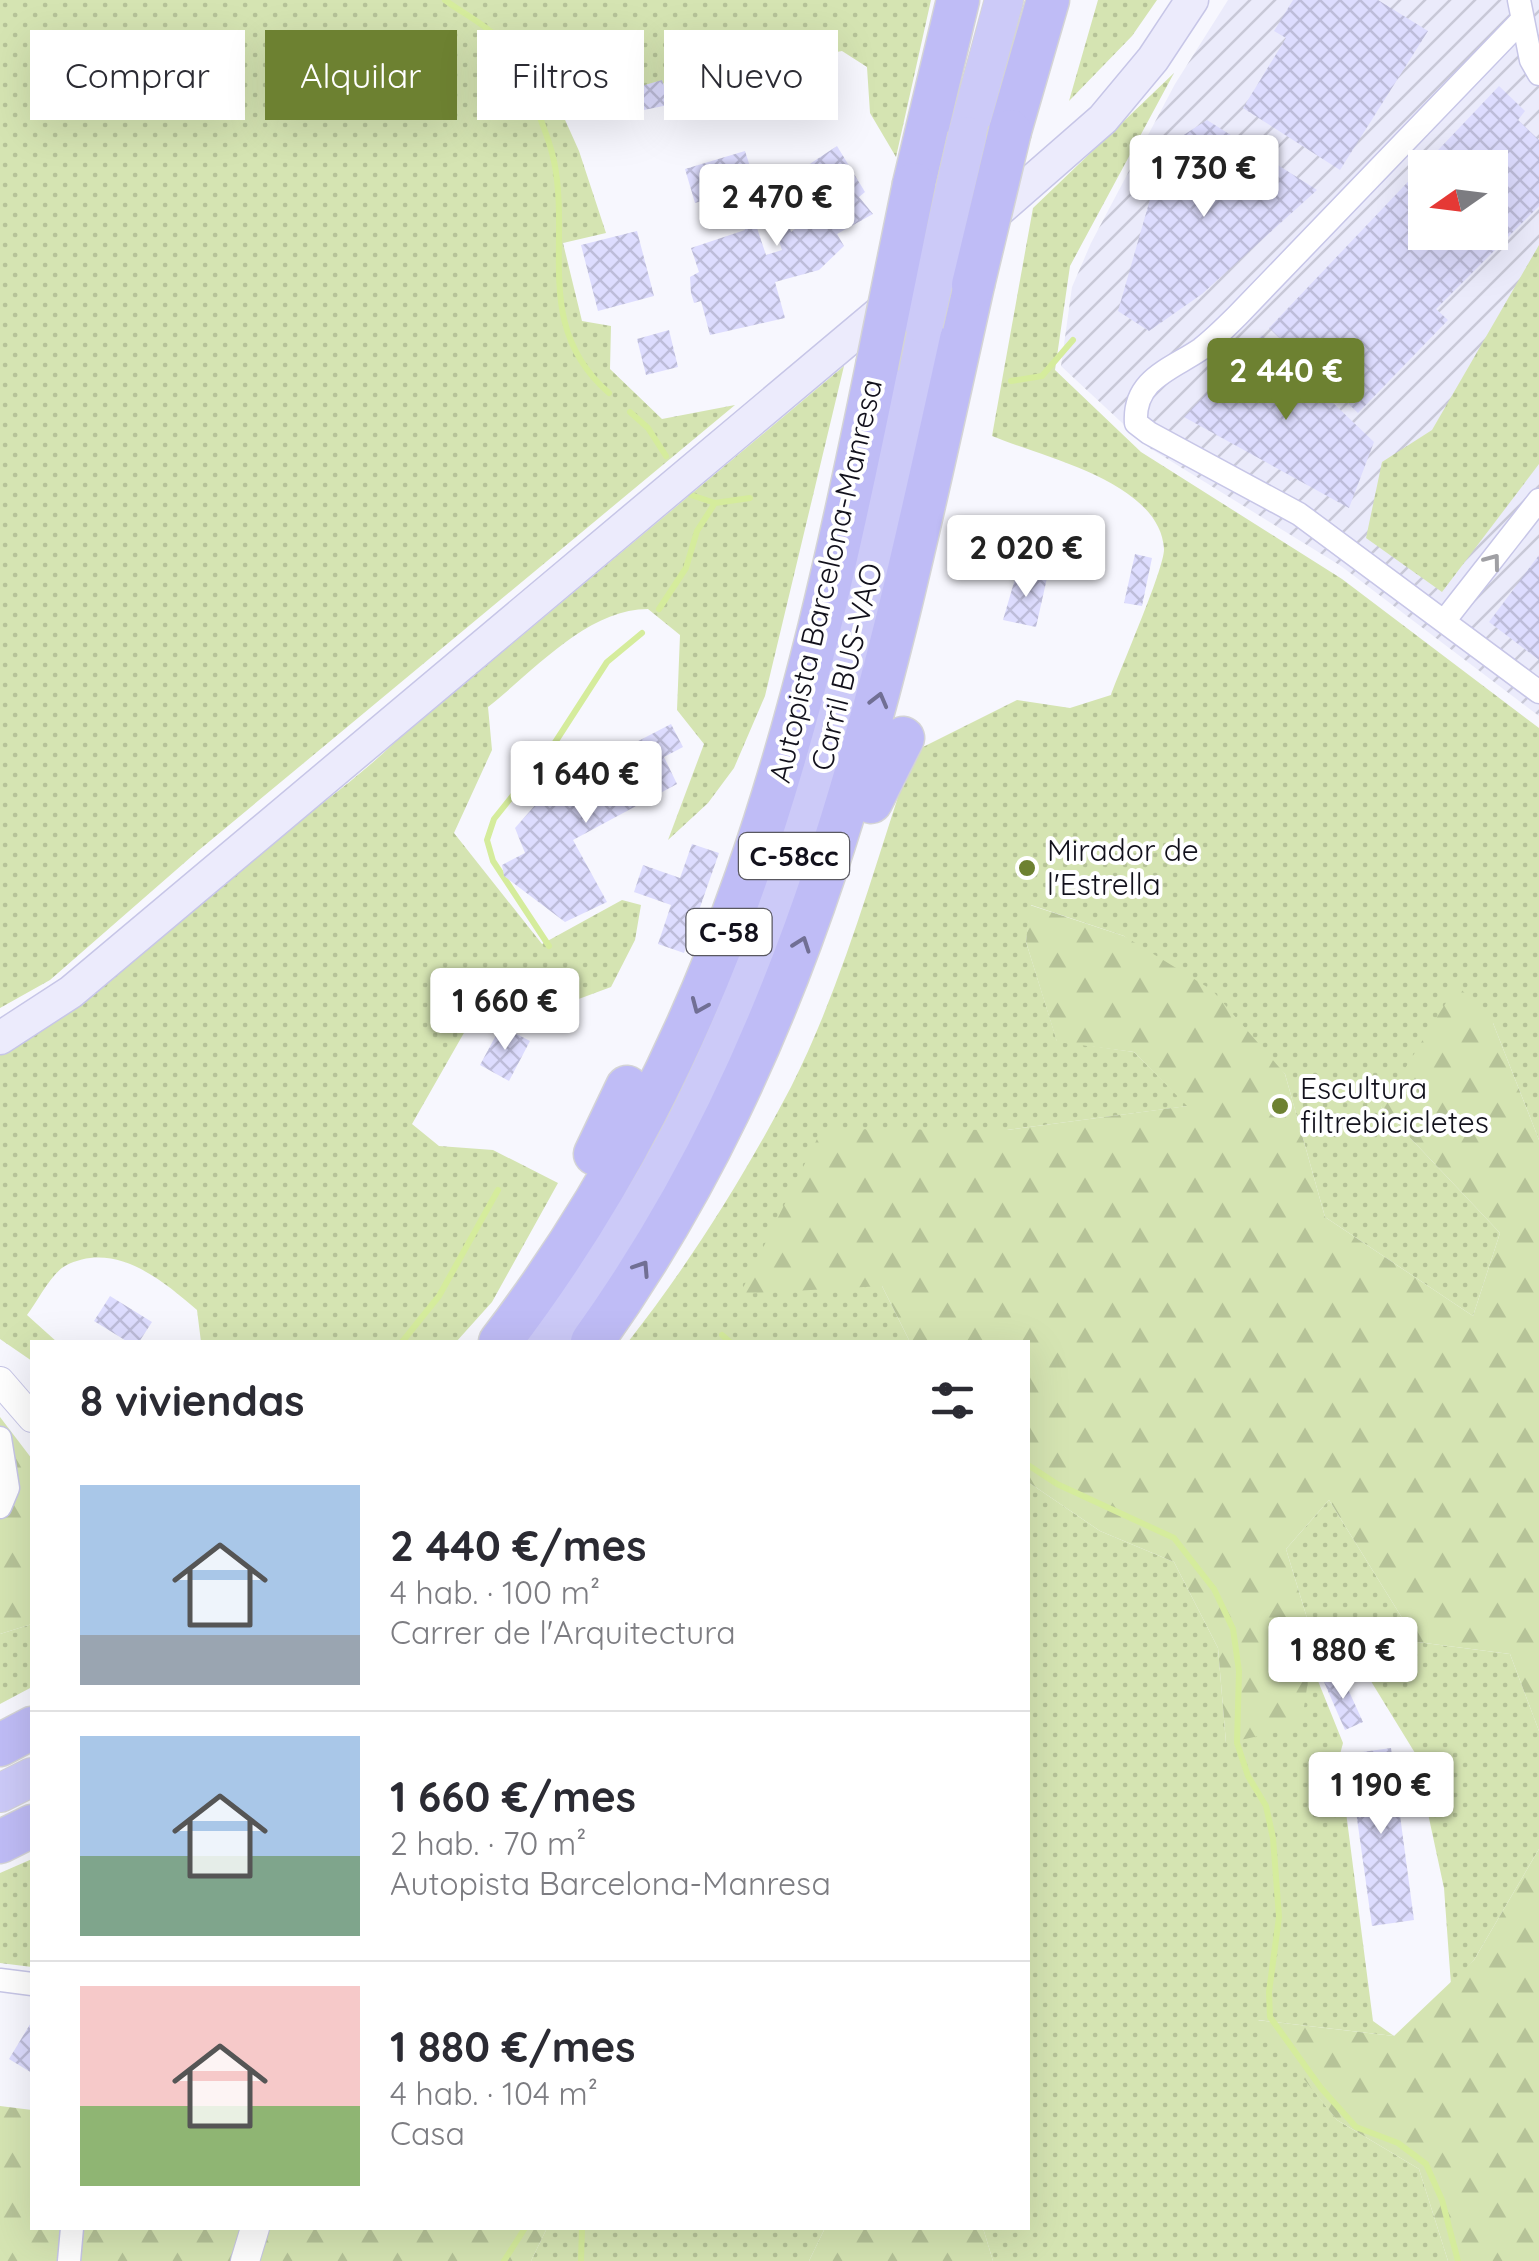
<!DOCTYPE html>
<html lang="es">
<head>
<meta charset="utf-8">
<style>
	body { margin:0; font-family:Quicksand,sans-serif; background:#f7f7f7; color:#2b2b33; height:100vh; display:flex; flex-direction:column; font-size:38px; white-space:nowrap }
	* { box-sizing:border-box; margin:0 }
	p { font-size:32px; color:#7c7c81 }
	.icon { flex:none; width:55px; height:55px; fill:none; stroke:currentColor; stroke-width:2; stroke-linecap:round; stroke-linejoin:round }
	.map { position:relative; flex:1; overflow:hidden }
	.drawer { position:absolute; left:30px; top:1340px; width:1000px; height:890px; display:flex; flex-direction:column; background:#fff; border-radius:0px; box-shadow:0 10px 40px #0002 }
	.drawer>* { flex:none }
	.top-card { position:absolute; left:30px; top:30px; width:1000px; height:90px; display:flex; gap:20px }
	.needle { width:65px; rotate:256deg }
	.tools { position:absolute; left:1408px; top:150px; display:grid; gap:20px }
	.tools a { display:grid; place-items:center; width:100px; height:100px; border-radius:0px; background:#fff; box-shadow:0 10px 40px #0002; font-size:50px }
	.price { position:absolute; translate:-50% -85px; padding:0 22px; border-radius:10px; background:#fff; color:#222; font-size:32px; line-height:65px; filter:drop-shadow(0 2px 5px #0008) }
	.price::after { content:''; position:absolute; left:50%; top:60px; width:30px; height:22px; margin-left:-15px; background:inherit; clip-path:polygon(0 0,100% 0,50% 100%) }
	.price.active { background:#6d8131; color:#fff }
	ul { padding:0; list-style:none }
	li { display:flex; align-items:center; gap:30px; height:250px; padding:0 50px }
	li+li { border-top:2px solid #e1e1e2 }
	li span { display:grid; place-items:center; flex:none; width:280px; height:200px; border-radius:0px; color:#555 }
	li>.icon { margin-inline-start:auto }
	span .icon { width:120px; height:120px; fill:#fffc; stroke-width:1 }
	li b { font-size:42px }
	h2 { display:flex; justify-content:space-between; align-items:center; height:120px; padding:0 50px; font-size:42px }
	.tag { padding:0 35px; border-radius:0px; background:#fff; box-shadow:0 10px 40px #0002; font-size:35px; line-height:90px }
	.tag.active { background:#6d8131; color:#fff }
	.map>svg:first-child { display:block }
	.industrial { fill:url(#industrial-furrows); fill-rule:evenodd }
	.grass { fill:url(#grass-dots) }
	.forest { fill:url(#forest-firs) }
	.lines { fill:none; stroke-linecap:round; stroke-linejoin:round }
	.stream { stroke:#d5ec9c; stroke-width:6 }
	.building { fill:url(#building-cross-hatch); fill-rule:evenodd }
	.minor-casing { stroke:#c7c6e7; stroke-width:25 }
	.tertiary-casing { stroke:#c7c6e7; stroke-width:30 }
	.secondary-casing { stroke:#c7c6e7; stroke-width:35 }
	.trunk-casing { stroke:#d4d4d6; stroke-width:40 }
	.motorway-casing { stroke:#d4d4d6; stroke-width:45 }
	.minor { stroke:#fff; stroke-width:22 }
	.tertiary { stroke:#fff; stroke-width:28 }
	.secondary { stroke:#ecebfc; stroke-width:32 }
	.trunk { stroke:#cccaf8; stroke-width:38 }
	.motorway { stroke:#bfbcf6; stroke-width:42 }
	.trunk-bridge-casing { stroke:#d4d4d6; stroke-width:40; stroke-linecap:butt }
	.motorway-bridge-casing { stroke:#d4d4d6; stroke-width:45; stroke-linecap:butt }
	.trunk-bridge { stroke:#cccaf8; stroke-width:38 }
	.motorway-bridge { stroke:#bfbcf6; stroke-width:42 }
	.oneway { stroke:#a0a0a4 }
	.oneway2 { stroke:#716f94 }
	.poi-dot { fill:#6d8131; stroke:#fff; stroke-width:4 }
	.labels { text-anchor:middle; stroke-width:8; stroke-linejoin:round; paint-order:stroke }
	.shield { fill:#fff; stroke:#595860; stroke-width:2.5 }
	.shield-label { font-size:28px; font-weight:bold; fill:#12111c }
	.street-label { font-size:30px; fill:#12111c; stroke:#fff }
	.poi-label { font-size:30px; fill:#12111c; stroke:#fff; text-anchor:start }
</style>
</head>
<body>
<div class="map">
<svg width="1539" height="2261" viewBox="0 0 1539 2261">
	<defs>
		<pattern id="industrial-furrows" width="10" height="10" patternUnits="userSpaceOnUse" patternTransform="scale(2.5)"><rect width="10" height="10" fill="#ebebfb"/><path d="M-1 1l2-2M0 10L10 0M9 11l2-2" fill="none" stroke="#c8c8d7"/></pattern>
		<pattern id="grass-dots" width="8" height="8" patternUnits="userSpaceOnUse" patternTransform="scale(2.5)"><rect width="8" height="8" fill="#d5e4b2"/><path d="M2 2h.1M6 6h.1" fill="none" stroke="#b6c398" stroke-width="1.8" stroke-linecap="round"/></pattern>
		<pattern id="forest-firs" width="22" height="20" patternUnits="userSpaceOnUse" patternTransform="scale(2.5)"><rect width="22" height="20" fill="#d5e4b2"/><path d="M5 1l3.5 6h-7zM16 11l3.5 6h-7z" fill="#b6c398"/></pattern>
		<pattern id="building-cross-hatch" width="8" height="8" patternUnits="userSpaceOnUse" patternTransform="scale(2.5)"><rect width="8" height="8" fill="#dddcfe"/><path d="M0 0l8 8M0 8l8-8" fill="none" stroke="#bdbcd9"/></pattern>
	</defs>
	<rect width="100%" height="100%" fill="#f7f7fe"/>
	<path class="industrial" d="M1228,0H1539V716L1341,566L1148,447L1061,366L1072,287L1091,243L1175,84ZM1425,168H1490V232H1425Z"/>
	<path class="grass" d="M0,0H931L896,157L870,113L867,67L842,51L660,84L626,104L576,56L536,55L579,151L606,233L563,243L582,321L611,326L610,369L662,419L735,405L199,850L50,980L0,1008Z
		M1098,0H1157L1132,36L1069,101Z
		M1174,73L1070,266L1055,370L1141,452L1342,579L1539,728V1140L1493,1023L1381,1107L1500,1233L1473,1316L1325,1217L1285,1074L1124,936L1031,905L1026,942L1057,1041L1134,1052L1188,1106L1007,1130L882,1286L910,1342H628C690,1263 744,1177 791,1087C844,982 875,863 913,752L1017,700L1070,708L1111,695C1120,670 1165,567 1164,549C1160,482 1045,458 992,436L1033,208Z
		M1539,245V464L1442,592L1366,538L1382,462L1432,430Z
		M844,366L765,696L734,768L708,803L668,840L704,744L677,710L680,635L648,609C587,609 534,671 488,707L492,750L454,833L542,944L622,900L641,905L635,940L611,987L549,1010H477L412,1124L439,1146L493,1150L558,1183L492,1302L456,1342H201L197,1310C162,1280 115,1240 65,1266C51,1274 37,1302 27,1315L57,1342H32V1361L0,1339V1055C96,991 183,918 271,844C313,809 356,780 395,742Z
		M1028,1482L1100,1531L1174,1562L1218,1648L1226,1743L1314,1641L1286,1549L1329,1500L1417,1642L1510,1654L1539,1731V1849L1474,1960L1451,1985L1444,1888L1415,1753L1342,1634L1315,1641L1316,1676L1343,1743L1339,1758L1373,2021L1394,2036L1258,2020L1337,2120L1419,2169L1448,2261H993L983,2228H1028Z
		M32,1624V1687L0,1704V1634Z
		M32,1859V1967L0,1963V1873Z
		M547,2228H825L809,2261H531Z"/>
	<path class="forest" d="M1030,905L1124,936L1212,990L1285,1074L1325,1217L1473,1316L1500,1233L1381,1107L1457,985L1493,1023L1539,1140V1731L1510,1654L1417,1642L1329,1500L1286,1549L1314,1641L1301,1727L1226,1743L1218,1648L1174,1562L1100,1531L1028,1482V1342H910L882,1286L740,1294L822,1129L1007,1130L1187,1106L1134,1052L1057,1042L1026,942Z
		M0,1417L32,1459V1624L0,1634Z
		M1539,1849V2261H1448L1419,2169L1337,2120L1256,2020L1394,2036L1474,1960Z
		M0,2106L32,2110V2228H547L531,2261H0Z
		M825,2228H983L993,2261H809Z"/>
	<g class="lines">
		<path class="stream" d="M445,0C462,13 487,25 501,41C519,62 548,133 554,161C571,244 533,327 609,393
			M1011,381L1042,376L1073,340
			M630,412L648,428L666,456
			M691,495L715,503L750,498
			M659,609L686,568L697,531L715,503
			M549,946L493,861L487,840L494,819L554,744L607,662L642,633
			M722,1335L730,1342
			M402,1342L439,1296L498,1190
			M1028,1465L1057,1484L1174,1538L1214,1589L1233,1629L1239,1671L1237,1743L1248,1776L1266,1806L1273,1838L1279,1917L1269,1992L1270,2017L1321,2088L1356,2127L1398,2143L1426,2164L1442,2200L1458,2261
			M504,2261L525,2228
			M581,2261L582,2228"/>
	</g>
	<path class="building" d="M1293,0H1378L1428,31L1340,170L1243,108L1286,38L1274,31Z
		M662,80L666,93L679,90L685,114L670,118L668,105L644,110L638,87Z
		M1499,86L1525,111L1518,120L1539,140V206L1436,309L1448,320L1358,413L1269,328ZM1425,168H1490V232H1425Z
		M1207,120L1317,190L1202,294L1149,331L1118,311L1165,147Z
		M837,146L865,192L859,197L873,214L837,234L844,246L819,270L775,282L785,318L710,335L701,301L694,303L691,293L690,277L699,272L691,248L745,230L744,226L755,222L766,255L782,250L768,208L783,205L791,232L812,216L787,179Z
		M745,151L756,185L695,203L685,169Z
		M637,231L654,296L598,311L581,245Z
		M669,330L678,367L646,375L637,339Z
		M1262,335L1374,442L1349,508L1184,417Z
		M1135,554L1152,558L1142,606L1124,603Z
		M1539,555V660L1489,622Z
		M1017,572L1047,578L1036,627L1003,620Z
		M671,724L683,747L664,757L677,784L573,840L607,902L565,922L504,876L502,865L525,853L515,828L545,794L550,800L626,759L621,750Z
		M692,844L719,853L684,953L658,944L671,905L634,892L643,865L680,878Z
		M501,1026L530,1041L509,1081L480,1065Z
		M110,1296L152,1322L139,1342H128L94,1321Z
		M1341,1674L1363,1722L1345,1730L1324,1682Z
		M1391,1748L1414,1920L1372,1926L1348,1754Z
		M32,2021V2073L9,2059Z"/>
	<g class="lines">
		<defs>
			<path id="minor" d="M1519,0L1531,60L1539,74
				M1521,21L1238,315C1226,327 1214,339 1201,349C1172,369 1133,379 1136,423L1149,433L1299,514L1539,692
				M1445,620L1539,500
				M0,1438L8,1488L0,1507
				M0,1980L32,1984
				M69,2261L72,2228"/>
			<path id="tertiary" d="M0,1381L32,1418
				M245,2261L255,2228"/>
			<path id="secondary" d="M985,222L1103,119L1153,59L1192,0
				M0,1038L71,992L895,300"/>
			<path id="trunk" d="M967,136L1004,0
				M547,1342C598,1271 648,1198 688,1119C813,868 867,595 924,324
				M0,1793L32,1777"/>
			<path id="motorway" d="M1010,131L1048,0
				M914,184L958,0
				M871,802L903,738
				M595,1154L627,1087
				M500,1342C727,1044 804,725 877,366
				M592,1342C822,1020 889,662 973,285
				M0,1745L32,1728
				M0,1842L32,1826"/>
		</defs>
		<use href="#minor" class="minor-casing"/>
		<use href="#tertiary" class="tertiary-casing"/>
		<use href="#secondary" class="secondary-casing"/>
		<use href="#trunk" class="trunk-casing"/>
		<use href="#motorway" class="motorway-casing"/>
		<use href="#minor" class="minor"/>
		<use href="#tertiary" class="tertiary"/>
		<use href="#secondary" class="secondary"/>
		<use href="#trunk" class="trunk"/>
		<use href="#motorway" class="motorway"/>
		<defs>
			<path id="trunk-bridge" d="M924,324L967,136"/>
			<path id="motorway-bridge" d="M973,285L1010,131
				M877,366L914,184"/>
		</defs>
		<use href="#trunk-bridge" class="trunk-bridge-casing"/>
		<use href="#motorway-bridge" class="motorway-bridge-casing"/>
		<use href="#trunk-bridge" class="trunk-bridge"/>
		<use href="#motorway-bridge" class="motorway-bridge"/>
	</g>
	<defs><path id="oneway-chevron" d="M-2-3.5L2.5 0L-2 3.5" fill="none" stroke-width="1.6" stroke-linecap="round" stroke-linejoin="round" transform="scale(2.5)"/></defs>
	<use class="oneway" href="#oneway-chevron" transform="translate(1493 561) rotate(-53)"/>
	<g class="oneway2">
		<use href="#oneway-chevron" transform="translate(879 700) rotate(-75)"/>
		<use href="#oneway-chevron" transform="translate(802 944) rotate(-70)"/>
		<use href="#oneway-chevron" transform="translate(699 1006) rotate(113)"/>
		<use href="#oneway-chevron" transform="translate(642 1268) rotate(-57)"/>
	</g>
	<g class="poi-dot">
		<circle cx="1027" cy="868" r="10"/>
		<circle cx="1280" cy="1106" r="10"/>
	</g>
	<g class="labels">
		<g class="shield">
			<rect x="739" y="833" width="110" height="46" rx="8"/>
			<rect x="686.5" y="909" width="85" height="46" rx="8"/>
		</g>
		<g class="shield-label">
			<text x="794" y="866">C-58cc</text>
			<text x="729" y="942">C-58</text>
		</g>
		<g class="street-label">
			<text transform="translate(826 581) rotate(-77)" y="10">Autopista Barcelona-Manresa</text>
			<text transform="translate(847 667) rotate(-76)" y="10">Carril BUS-VAO</text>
		</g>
		<g class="poi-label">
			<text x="1047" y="861">Mirador de<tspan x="1047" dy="34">l'Estrella</tspan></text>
			<text x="1300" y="1099">Escultura<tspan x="1300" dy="34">filtrebicicletes</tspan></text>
		</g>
	</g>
</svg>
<div class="tools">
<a><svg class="needle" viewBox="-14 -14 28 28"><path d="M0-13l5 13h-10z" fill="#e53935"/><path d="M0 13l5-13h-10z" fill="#7c7c81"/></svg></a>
</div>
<b class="price" style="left:1204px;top:220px">1 730 €</b>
<b class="price" style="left:777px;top:249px">2 470 €</b>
<b class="price active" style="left:1286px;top:423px">2 440 €</b>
<b class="price" style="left:1026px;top:600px">2 020 €</b>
<b class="price" style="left:586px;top:826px">1 640 €</b>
<b class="price" style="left:505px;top:1053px">1 660 €</b>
<b class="price" style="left:1343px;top:1702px">1 880 €</b>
<b class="price" style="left:1381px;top:1837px">1 190 €</b>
<div class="top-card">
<a class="tag">Comprar</a>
<a class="tag active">Alquilar</a>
<a class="tag">Filtros</a>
<a class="tag">Nuevo</a>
</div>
<section class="drawer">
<h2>8 viviendas<svg class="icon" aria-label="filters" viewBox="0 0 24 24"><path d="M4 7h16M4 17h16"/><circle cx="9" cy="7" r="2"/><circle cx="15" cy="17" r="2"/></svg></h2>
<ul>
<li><span style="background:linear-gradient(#a9c7e8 75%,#9aa5b1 0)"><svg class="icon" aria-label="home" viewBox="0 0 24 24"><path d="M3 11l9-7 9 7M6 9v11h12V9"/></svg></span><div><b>2 440 €/mes</b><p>4 hab. · 100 m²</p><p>Carrer de l'Arquitectura</p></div></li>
<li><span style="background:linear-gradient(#a9c7e8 60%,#7fa58c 0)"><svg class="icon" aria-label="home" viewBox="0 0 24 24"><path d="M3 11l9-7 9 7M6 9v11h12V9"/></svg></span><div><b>1 660 €/mes</b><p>2 hab. · 70 m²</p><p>Autopista Barcelona-Manresa</p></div></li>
<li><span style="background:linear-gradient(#f6c9c9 60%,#8fb573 0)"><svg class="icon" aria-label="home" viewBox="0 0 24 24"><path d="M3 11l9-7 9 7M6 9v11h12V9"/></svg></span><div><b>1 880 €/mes</b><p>4 hab. · 104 m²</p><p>Casa</p></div></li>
</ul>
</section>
</div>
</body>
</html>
